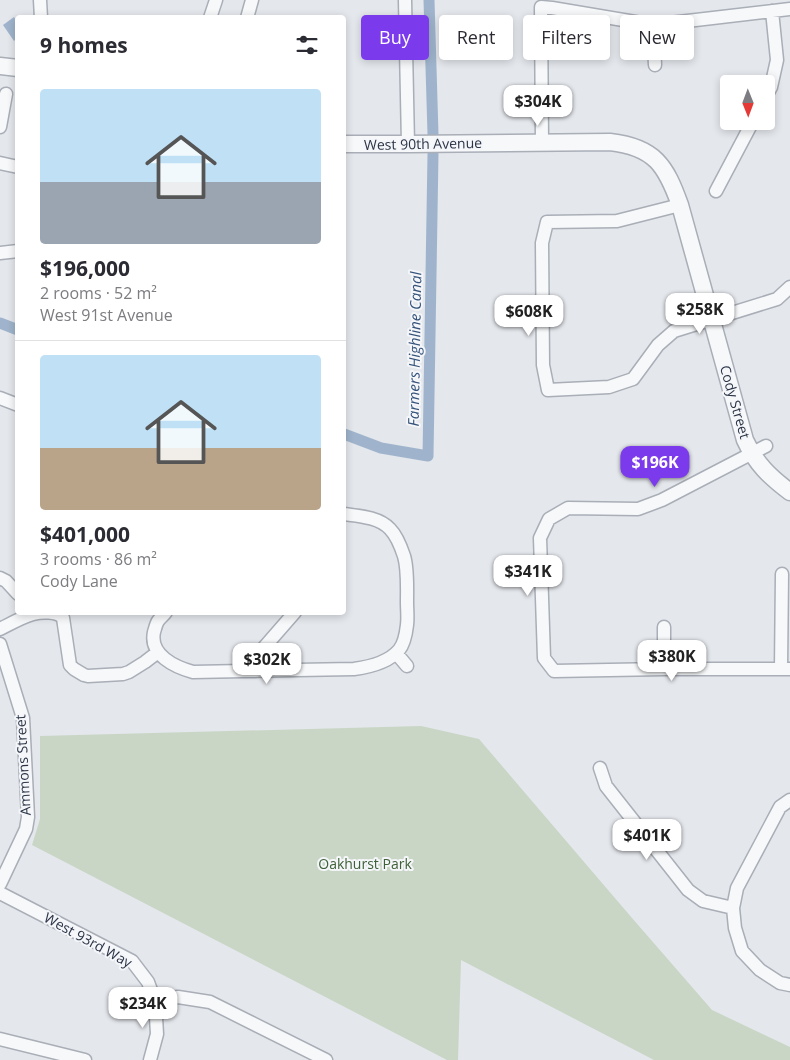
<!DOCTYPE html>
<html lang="en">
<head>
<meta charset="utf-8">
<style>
	body { margin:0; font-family:"Open Sans",sans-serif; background:#f7f7f7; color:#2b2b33; height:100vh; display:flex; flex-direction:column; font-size:19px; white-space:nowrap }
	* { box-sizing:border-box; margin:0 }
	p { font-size:16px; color:#7c7c81 }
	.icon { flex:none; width:28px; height:28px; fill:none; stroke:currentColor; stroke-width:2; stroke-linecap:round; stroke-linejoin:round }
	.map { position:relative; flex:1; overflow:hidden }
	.side { position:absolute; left:15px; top:15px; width:331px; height:600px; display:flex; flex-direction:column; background:#fff; border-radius:5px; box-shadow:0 2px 8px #0003 }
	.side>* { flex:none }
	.guide { position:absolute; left:361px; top:15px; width:354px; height:45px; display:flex; gap:10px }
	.needle { width:32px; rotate:179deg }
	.buttons { position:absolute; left:720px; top:75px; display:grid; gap:10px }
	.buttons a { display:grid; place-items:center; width:55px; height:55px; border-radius:5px; background:#fff; box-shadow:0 2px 8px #0003; font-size:25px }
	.price { position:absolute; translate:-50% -42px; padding:0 11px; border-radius:10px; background:#fff; color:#222; font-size:16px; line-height:32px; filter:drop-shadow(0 1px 2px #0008) }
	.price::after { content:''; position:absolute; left:50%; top:30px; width:15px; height:11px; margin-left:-8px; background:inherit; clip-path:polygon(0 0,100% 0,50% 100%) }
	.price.current { background:#7c3aed; color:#fff }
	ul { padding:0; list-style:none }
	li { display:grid; align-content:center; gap:10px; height:265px; padding:0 25px }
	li+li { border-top:1px solid #e1e1e2 }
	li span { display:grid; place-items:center; height:155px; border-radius:5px; color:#555 }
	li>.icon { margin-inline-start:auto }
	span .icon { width:90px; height:90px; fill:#fffc; stroke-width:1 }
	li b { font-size:21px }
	h2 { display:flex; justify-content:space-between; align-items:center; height:60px; padding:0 25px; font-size:21px }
	.tag { padding:0 18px; border-radius:5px; background:#fff; box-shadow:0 2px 8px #0003; font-size:18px; line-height:45px }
	.tag.current { background:#7c3aed; color:#fff }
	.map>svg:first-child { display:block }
	.green { fill:#c9d6c5 }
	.water { fill:#9fb4cc }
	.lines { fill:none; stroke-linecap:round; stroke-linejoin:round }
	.canal { stroke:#9fb4cc; stroke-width:11 }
	.minor-casing { stroke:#a9aeb7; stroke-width:15 }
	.tertiary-casing { stroke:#a9aeb7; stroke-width:19 }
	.minor { stroke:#f7f8fa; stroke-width:12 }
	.tertiary { stroke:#f7f8fa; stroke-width:16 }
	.labels { text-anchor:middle; stroke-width:4; stroke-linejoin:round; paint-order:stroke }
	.street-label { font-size:14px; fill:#2b3445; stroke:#f4f6f9 }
	.park-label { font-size:14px; fill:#3f6138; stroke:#f4f6f9 }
	.water-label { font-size:15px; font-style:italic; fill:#34527a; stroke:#f4f6f9 }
</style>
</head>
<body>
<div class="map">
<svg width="790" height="1060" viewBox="0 0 790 1060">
	<rect width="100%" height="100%" fill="#e4e7ec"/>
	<path class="green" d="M421,726L479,739L632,918L712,1010L790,1047V1060H654L461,960L458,1060H447L32,845L40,819V736Z"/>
	<path class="water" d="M14,17L17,22V38L14,41L3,25Z"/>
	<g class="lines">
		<path class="canal" d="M429,0L433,134
			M0,323L18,330
			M344,434L381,448L428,456L433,154"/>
		<defs>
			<path id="minor" d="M40,0L41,18
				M405,0L408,144
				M210,18L216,0
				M247,18L252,0
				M653,25L655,65
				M766,96L771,87L777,60L772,11
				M0,127L6,94
				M542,143L541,7L552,8L653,25L790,9
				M0,163L18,167
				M716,191L753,121
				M680,205L617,221L547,222L542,243L543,365L548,390L609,387L633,379L658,345L674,331L777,299L790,287
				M0,253L18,251
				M0,398L18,405
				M766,446L662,500L638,509L568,508L549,519L540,538L544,658L554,671L664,669H790
				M0,578L6,581L18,594
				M166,612C164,615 160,618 158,621C156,624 155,629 154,632C149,655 175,667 193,672L354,669C369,667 388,663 399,650C404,644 406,634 407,625C408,618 407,610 407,602C407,588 408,569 404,556C401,547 397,536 390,529C379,517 359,516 344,514
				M664,627V669
				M0,629C10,624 22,617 33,614C41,612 57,611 63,618L70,665L74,669L84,675L88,676L123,674L129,672L145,662L158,652
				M0,644L23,718L28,817L26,829L0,884
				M396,653L407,666
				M781,668L782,574
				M256,671L261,651L295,612
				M600,768L606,786L688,890L703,901L733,908
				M790,800L780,807L737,888L733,908L735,928L742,951L760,970L780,983L790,985
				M0,893L132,961L148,982L155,1001L157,1034L150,1060
				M155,1001L178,997L210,1002L326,1060
				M0,1039L85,1060"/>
			<path id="tertiary" d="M0,66L18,68
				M344,144H408L610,142C655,147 666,166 680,205L745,440C756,464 770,477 790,492"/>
		</defs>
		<use href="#minor" class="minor-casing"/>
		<use href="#tertiary" class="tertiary-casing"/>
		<use href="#minor" class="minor"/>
		<use href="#tertiary" class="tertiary"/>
	</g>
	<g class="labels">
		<g class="street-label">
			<text transform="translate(423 144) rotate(-1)" y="5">West 90th Avenue</text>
			<text transform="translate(735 402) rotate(74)" y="5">Cody Street</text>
			<text transform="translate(23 765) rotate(-93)" y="5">Ammons Street</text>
			<text transform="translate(88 940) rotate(29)" y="5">West 93rd Way</text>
		</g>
		<g class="park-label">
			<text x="365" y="869">Oakhurst Park</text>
		</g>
		<g class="water-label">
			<text transform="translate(415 349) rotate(-89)" y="5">Farmers Highline Canal</text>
		</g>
	</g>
</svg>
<div class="buttons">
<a><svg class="needle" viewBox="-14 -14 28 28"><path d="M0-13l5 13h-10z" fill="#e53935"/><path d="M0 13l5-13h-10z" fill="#7c7c81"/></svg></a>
</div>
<b class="price" style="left:538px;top:127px">$304K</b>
<b class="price" style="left:700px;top:335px">$258K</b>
<b class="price" style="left:529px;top:337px">$608K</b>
<b class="price current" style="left:655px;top:488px">$196K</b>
<b class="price" style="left:528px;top:597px">$341K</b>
<b class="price" style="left:672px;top:682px">$380K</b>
<b class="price" style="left:267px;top:685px">$302K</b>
<b class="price" style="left:647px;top:861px">$401K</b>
<b class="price" style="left:143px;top:1029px">$234K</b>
<div class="guide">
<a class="tag current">Buy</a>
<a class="tag">Rent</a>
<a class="tag">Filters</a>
<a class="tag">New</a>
</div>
<section class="side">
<h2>9 homes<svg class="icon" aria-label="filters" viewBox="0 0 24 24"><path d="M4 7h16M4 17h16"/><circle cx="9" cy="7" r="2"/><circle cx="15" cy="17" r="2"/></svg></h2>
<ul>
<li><span style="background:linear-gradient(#bfe0f5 60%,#9aa5b1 0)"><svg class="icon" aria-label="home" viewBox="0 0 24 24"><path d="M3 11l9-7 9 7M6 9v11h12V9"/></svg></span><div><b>$196,000</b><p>2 rooms · 52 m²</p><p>West 91st Avenue</p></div></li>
<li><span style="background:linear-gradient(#bfe0f5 60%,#b9a48a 0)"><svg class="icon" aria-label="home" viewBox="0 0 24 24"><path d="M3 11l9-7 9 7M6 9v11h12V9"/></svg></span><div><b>$401,000</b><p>3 rooms · 86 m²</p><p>Cody Lane</p></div></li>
</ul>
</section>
</div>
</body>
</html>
